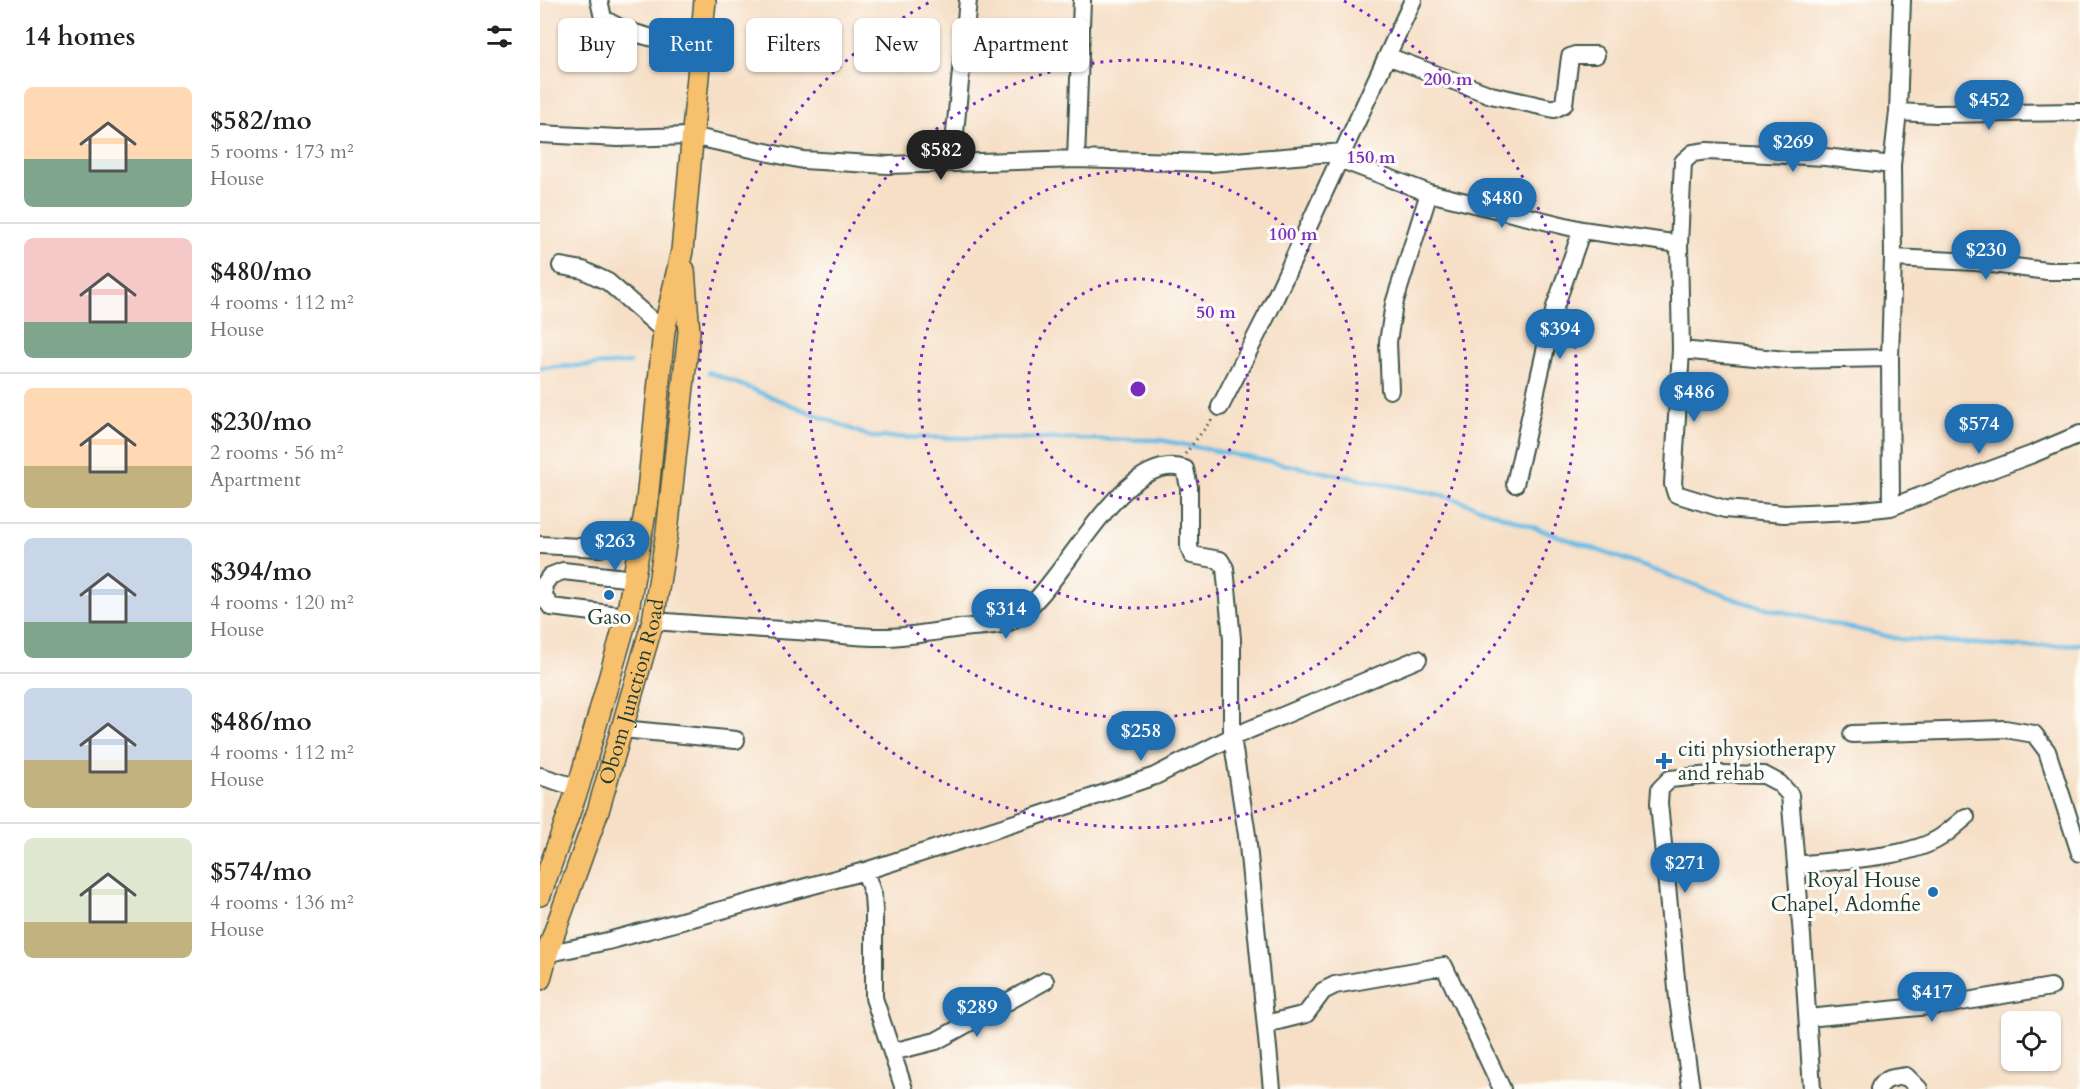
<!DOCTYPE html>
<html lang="en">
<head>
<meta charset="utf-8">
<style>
	body { margin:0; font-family:Cardo,serif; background:#f6f6f6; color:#222; height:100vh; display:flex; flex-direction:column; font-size:22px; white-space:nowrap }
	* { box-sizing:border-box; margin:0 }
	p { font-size:20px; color:#767676 }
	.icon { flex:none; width:33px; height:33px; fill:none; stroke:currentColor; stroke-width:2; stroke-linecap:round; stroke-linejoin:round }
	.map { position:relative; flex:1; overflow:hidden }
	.drawer { display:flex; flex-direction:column; background:#fff; width:540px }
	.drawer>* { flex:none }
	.banner { position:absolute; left:18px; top:18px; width:570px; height:54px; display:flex; gap:12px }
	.fabs { position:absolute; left:1461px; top:1011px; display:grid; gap:12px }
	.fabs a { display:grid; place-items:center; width:60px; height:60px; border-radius:9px; background:#fff; box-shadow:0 2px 4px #0004; font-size:30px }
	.price { position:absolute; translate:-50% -51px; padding:0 14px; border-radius:21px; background:#1f6fb2; color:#fff; font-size:20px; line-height:39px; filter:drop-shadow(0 2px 3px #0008) }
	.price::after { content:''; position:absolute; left:50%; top:36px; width:18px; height:14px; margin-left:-9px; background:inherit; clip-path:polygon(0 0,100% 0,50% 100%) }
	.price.current { background:#222; color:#fff }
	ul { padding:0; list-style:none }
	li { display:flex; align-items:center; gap:18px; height:150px; padding:0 24px }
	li+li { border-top:2px solid #e0e0e0 }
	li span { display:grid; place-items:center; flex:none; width:168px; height:120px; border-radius:9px; color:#555 }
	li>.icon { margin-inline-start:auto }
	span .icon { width:72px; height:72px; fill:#fffc; stroke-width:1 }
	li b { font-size:26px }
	h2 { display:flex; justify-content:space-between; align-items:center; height:72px; padding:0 24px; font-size:26px }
	.tag { padding:0 21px; border-radius:9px; background:#fff; box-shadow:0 2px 4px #0004; font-size:21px; line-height:54px }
	.tag.current { background:#1f6fb2; color:#fff }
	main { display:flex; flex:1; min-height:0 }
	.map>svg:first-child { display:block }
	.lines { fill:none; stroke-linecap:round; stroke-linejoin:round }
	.stream { stroke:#67bbe3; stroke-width:4.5 }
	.minor-casing { stroke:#3f554a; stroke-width:20 }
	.major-casing { stroke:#3f554a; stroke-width:24 }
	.path { stroke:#3f554a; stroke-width:3; stroke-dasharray:1.5 4.5; stroke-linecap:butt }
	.minor { stroke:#fff; stroke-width:16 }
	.major { stroke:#f7c06c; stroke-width:21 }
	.ring { fill:none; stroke:#7b2cbf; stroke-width:3; stroke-dasharray:3 6 }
	.poi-dot { fill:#1f6fb2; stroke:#fdfcf7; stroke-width:2 }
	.labels { text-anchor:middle; stroke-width:6; stroke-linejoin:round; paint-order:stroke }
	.poi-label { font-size:21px; fill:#1f3d34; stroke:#fdfcf7 }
	.street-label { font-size:21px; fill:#1f3d34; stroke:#fdfcf7 }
	.centre { fill:#7b2cbf; stroke:#fdfcf7; stroke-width:3 }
	.ring-label { font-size:18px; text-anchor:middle; font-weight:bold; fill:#7b2cbf; stroke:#fdfcf7; stroke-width:6; stroke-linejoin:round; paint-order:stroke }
</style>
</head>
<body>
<main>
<section class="drawer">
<h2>14 homes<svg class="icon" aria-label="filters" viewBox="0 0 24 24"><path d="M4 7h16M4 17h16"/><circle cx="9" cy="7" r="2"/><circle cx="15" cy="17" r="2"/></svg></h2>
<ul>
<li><span style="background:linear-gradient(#ffd9b3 60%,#7fa58c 0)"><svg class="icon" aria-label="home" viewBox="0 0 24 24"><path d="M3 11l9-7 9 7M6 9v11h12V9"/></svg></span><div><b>$582/mo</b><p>5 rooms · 173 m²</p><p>House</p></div></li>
<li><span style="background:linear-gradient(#f6c9c9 70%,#7fa58c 0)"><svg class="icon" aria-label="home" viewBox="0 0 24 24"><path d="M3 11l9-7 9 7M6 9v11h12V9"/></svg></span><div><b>$480/mo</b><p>4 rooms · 112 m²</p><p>House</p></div></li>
<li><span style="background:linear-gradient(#ffd9b3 65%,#c2b280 0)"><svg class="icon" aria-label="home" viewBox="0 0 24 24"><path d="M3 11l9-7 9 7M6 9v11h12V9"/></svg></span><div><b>$230/mo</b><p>2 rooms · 56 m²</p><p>Apartment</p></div></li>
<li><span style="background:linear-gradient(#c9d6e8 70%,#7fa58c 0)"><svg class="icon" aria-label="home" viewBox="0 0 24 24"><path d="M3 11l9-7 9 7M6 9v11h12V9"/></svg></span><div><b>$394/mo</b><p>4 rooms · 120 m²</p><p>House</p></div></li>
<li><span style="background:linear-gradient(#c9d6e8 60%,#c2b280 0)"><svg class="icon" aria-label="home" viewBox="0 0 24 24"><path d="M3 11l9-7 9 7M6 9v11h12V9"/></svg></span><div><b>$486/mo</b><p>4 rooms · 112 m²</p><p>House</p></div></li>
<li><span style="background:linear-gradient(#dfe7d0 70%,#c2b280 0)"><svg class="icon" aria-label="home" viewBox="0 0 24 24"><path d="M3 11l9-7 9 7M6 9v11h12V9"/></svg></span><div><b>$574/mo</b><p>4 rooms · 136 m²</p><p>House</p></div></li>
</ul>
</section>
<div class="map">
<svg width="1540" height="1089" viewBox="0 0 1540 1089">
	<rect width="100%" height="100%" fill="#fdfcf7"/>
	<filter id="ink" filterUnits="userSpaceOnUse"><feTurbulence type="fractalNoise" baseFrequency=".0167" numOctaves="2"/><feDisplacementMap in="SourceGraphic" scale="12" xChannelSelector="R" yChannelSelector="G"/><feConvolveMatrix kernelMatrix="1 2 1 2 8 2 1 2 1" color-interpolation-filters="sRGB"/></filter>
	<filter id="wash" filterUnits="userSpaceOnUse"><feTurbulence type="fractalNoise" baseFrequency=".008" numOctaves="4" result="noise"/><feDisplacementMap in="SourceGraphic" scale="24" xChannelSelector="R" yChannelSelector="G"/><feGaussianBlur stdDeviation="1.35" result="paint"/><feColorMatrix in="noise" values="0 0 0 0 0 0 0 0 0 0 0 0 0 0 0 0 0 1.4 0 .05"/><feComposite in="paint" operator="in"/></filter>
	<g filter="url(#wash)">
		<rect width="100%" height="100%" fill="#f6dfc6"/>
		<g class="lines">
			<path class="stream" d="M0,368L90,363
				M169,372L331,437L620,440L906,496L1209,604L1359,639L1485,647L1540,644"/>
		</g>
	</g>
	<g filter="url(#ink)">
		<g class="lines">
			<defs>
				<path id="minor" d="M59,0L63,18C88,36 130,41 160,48
					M847,56L951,95L1014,109L1024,104L1030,57L1035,55H1056
					M1358,112L1396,114L1540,112
					M0,134L78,138L151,136L263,160L348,165L536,159L671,163L803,152
					M536,159L542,0
					M799,159L889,193L1042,230L1139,244
					M412,163L428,0
					M1352,165L1285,157L1167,151L1153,153L1143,162L1139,244L1141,350L1133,484L1136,494L1185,509L1244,514L1314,511L1351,507L1493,454L1540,434
					M1353,258L1436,262L1507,271H1540
					M21,266L43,270L68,282L124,331
					M1141,350L1246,360L1350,358
					M850,390L848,342L854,304L889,193
					M680,407L732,305L873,0
					M975,484L1015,307L1042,230
					M1351,507L1350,358L1353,258L1352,165L1358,112L1362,0
					M0,545L60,548
					M87,616L11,607L5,598L3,586L10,576L23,571L94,579
					M113,621C166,625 219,629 272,632C297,634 324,638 349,637C373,636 398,631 421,628C436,626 457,627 471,621C521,595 580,447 645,469L649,487V547L652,555L680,560L685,568L692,639V737L707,835L732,1089
					M82,729L196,740
					M1312,734L1465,729L1494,734L1507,751L1540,853
					M0,776L38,788
					M1256,865C1296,860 1368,859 1401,837C1410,831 1418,823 1426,817
					M325,871L333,895L334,910V998L364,1089
					M0,955L68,941L325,871L494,817L615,776L692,737L878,659
					M1268,1018L1409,1004L1511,987
					M726,1024L766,1014L783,991L795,985L904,966L962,1089
					M352,1052L396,1041L505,981
					M1151,1089L1138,999L1119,803L1120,789L1130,779L1181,774L1224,775L1239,783L1250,795L1262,936L1272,1089
					M1339,1089C1343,1077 1356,1078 1366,1076L1379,1089"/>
				<g id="major">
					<path d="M0,895L38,788L87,616L107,501L124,331L142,251L165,0"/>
					<path id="s1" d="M0,979L7,953L58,811L113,621L127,532L149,332L144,270"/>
				</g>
			</defs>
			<use href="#minor" class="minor-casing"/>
			<use href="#major" class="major-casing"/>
			<path class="path" d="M645,454L672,419"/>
			<use href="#minor" class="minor"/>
			<use href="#major" class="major"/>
		</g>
	</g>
	<g class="ring">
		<circle cx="598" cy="389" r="110"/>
		<circle cx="598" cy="389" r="219"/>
		<circle cx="598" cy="389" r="329"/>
		<path d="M804 1A439 439 0 1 1 392 1"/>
	</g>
	<g class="poi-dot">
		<circle cx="69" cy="595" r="6"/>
		<path d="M1121 752h6v6h6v6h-6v6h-6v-6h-6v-6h6z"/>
		<circle cx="1393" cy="892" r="6"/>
	</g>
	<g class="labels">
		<g class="poi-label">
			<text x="69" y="624">Gaso</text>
			<text x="1138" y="756" text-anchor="start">citi physiotherapy<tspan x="1138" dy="24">and rehab</tspan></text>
			<text x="1381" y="887" text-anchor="end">Royal House<tspan x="1381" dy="24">Chapel, Adomfie</tspan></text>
		</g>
		<g class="street-label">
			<text dy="7" stroke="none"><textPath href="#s1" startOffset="302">Obom Junction Road</textPath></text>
		</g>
	</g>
	<circle cx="598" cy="389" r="9" class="centre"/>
	<g class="ring-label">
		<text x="908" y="85">200 m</text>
		<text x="831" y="163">150 m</text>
		<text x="753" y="240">100 m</text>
		<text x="676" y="318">50 m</text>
	</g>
</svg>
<div class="fabs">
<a><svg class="icon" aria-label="locate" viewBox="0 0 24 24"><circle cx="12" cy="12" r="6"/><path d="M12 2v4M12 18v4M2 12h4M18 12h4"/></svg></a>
</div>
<b class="price" style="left:1449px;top:131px">$452</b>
<b class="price" style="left:1253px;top:173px">$269</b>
<b class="price current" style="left:401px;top:181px">$582</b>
<b class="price" style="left:962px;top:229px">$480</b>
<b class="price" style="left:1446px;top:281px">$230</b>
<b class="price" style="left:1020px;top:360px">$394</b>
<b class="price" style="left:1154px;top:423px">$486</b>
<b class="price" style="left:1439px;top:455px">$574</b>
<b class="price" style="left:75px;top:572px">$263</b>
<b class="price" style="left:466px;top:640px">$314</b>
<b class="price" style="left:601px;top:762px">$258</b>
<b class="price" style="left:1145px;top:894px">$271</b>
<b class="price" style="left:1392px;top:1023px">$417</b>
<b class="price" style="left:437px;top:1038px">$289</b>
<div class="banner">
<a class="tag">Buy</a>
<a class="tag current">Rent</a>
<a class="tag">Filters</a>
<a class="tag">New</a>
<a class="tag">Apartment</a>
</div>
</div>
</main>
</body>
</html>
